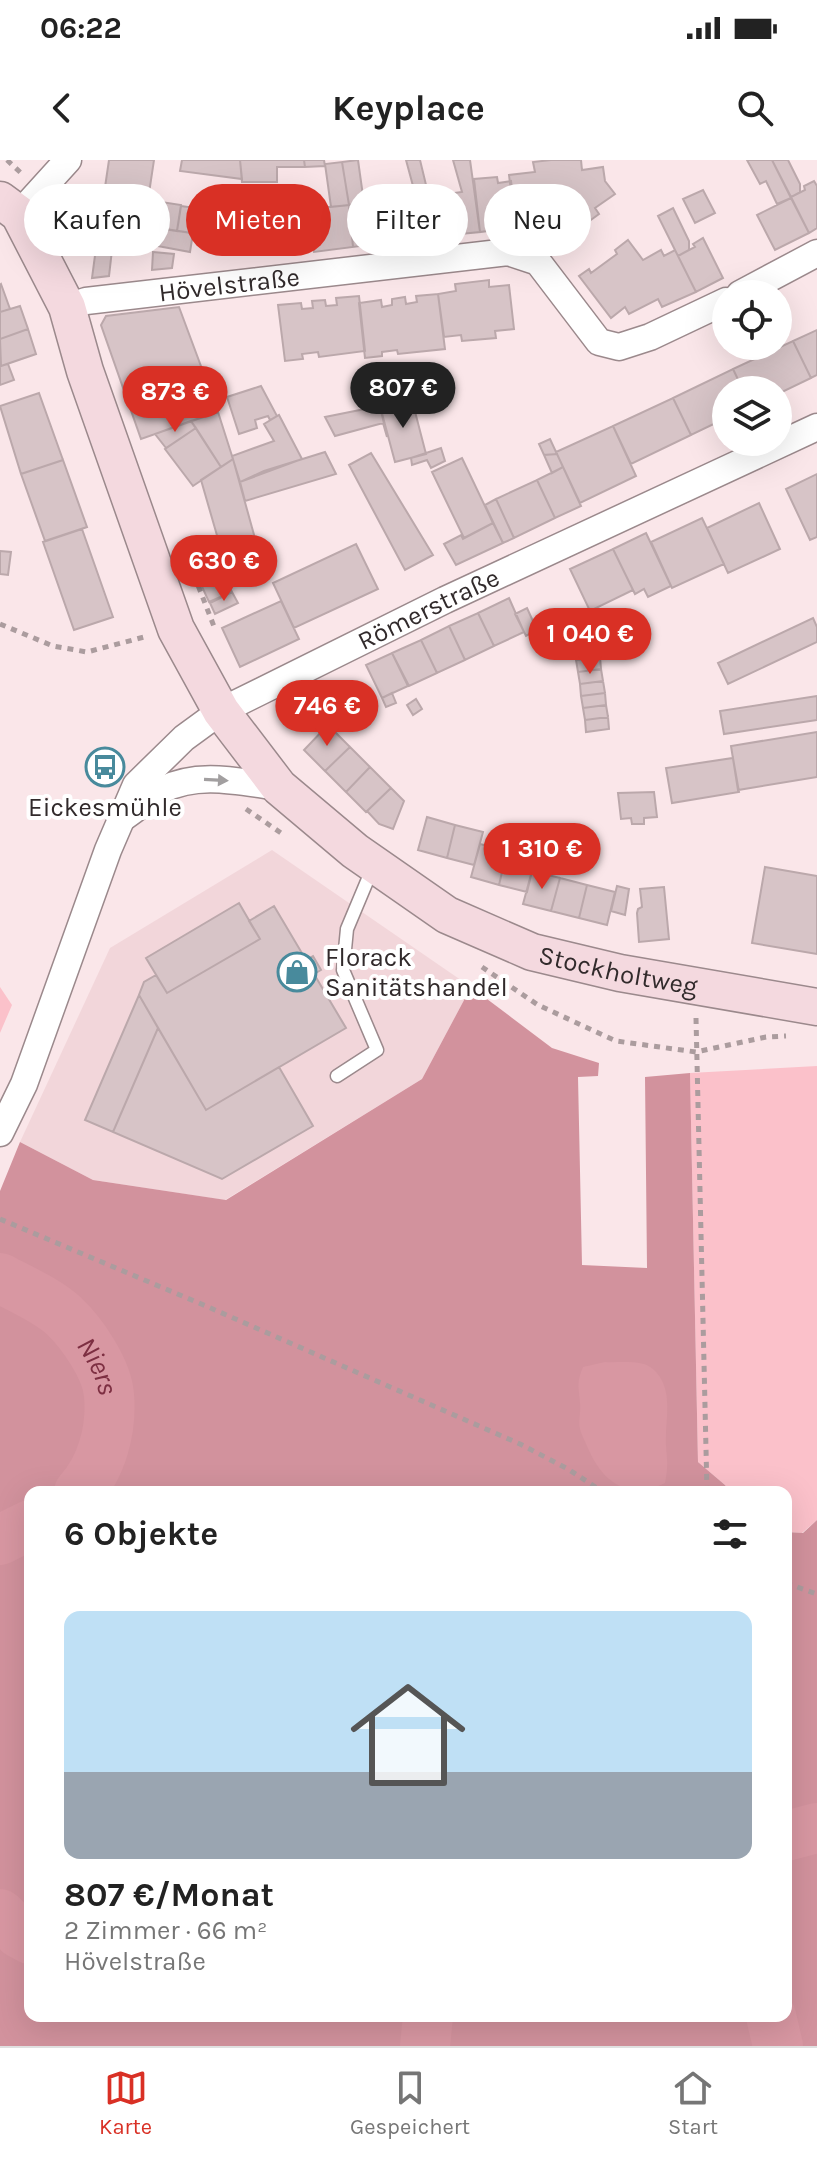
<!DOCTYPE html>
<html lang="de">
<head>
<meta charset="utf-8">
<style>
	body { margin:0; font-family:Karla,sans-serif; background:#f2f2f2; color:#222; height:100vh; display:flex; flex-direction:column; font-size:30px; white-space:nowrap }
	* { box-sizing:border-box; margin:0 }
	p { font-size:26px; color:#767676 }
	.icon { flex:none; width:44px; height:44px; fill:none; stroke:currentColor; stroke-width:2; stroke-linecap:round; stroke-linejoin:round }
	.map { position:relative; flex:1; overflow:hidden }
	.side { position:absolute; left:24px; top:1326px; width:768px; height:536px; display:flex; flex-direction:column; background:#fff; border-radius:16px; box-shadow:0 8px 32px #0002 }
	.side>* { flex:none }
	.hud { position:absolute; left:24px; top:24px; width:770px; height:72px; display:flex; gap:16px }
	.buttons { position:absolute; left:712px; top:120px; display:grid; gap:16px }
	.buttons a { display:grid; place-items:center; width:80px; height:80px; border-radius:50%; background:#fff; box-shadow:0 8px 32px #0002; font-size:40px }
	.price { position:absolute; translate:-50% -68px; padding:0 18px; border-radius:28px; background:#d93025; color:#fff; font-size:26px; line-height:52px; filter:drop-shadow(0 2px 4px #0008) }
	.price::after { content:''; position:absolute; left:50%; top:48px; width:24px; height:18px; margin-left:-12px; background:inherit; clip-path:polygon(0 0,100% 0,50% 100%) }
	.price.current { background:#222; color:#fff }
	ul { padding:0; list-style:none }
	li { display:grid; align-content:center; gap:16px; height:424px; padding:0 40px }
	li+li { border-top:2px solid #e0e0e0 }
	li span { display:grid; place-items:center; height:248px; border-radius:16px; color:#555 }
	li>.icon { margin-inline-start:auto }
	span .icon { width:144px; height:144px; fill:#fffc; stroke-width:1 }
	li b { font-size:34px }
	h2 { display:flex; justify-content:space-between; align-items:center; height:96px; padding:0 40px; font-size:34px }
	.chip { padding:0 28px; border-radius:36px; background:#fff; box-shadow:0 8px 32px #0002; font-size:28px; line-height:72px }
	.chip.current { background:#d93025; color:#fff }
	.status { display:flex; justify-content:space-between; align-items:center; height:56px; padding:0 40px; background:#fff; direction:ltr }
	.status svg { height:22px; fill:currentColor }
	header { display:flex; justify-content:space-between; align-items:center; height:104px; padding:0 40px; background:#fff; font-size:36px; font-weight:700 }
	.menu { display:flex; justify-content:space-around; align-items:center; height:112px; border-top:2px solid #e0e0e0; background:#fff; font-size:22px; color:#767676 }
	.menu a { display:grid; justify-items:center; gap:4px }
	.menu .current { color:#d93025 }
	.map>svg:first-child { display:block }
	.built { fill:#f2d6da }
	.green { fill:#fbc1ca }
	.forest { fill:#d2929d }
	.water { fill:#d897a2 }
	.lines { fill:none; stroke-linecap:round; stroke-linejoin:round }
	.river { stroke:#d897a2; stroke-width:50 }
	.building { fill:#d7c4c7; stroke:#bba8ab; stroke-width:2 }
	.lane-casing { stroke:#9b898c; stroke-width:15 }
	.street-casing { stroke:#9b898c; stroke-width:29 }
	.secondary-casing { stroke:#9b898c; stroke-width:39 }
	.path { stroke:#ab9c9e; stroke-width:5; stroke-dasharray:6 6; stroke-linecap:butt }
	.lane { stroke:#fff; stroke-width:12 }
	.street { stroke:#fff; stroke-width:26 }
	.secondary { stroke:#f4d9df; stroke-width:36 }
	.oneway { fill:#a29fa0 }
	.labels { text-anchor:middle; stroke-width:8; stroke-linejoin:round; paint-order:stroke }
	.street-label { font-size:26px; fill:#312a2b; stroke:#fff }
	.poi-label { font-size:26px; fill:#312a2b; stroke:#fff }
	.water-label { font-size:28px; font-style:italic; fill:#7d2f42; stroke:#fff }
</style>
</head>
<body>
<div class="status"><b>06:22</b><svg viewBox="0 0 49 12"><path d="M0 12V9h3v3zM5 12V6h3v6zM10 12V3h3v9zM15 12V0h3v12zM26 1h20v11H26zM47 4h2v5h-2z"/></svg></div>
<header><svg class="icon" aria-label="back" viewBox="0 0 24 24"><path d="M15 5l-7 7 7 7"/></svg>Keyplace<svg class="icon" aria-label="search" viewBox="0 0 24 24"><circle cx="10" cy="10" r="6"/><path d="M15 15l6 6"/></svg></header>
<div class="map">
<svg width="817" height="1886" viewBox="0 0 817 1886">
	<rect width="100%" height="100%" fill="#fae6e9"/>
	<path class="built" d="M272,690L471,827L422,919L225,1040L93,1020L20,982L110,788Z"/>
	<path class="green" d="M0,827L12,845L0,873Z
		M817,906V1360L802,1373L786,1372V1332H730L725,1325L698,1302L690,913Z"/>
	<path class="forest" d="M471,827L552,888L599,903L598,916L578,917L582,1105L647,1108L645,917L690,913L698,1302L725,1325L730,1332H30V1856H786V1372L803,1373L817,1360V1886H0V1031L20,982L93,1020L226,1040L422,919Z"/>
	<path class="water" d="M605,1202C619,1203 642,1199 653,1209C672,1226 667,1252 666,1274C665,1293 670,1301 665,1323C627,1341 602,1322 587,1286C585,1281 581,1274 580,1269C578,1261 581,1252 580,1243C579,1226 576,1224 583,1207Z"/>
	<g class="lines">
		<g class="river">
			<path id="s1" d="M0,1118C20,1129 47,1140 64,1156C82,1173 107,1209 109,1235C112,1269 102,1307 79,1332"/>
			<path d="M0,1380L30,1365"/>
			<path d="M786,1676L817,1668"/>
			<path d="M0,1754L19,1773L30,1779"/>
			<path d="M771,1856L778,1886"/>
			<path d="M425,1886L428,1856"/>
		</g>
	</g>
	<path class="building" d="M109,0H154L148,40L104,34Z
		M182,0H240L242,19L180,11Z
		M240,0H304L305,7H277V22H242Z
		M304,0H324L325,6L305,7Z
		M358,0L364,43L349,45L342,2Z
		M406,0H420L427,29L425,32L431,36L433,32L445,31L450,75L421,79L416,37Z
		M453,0H470L480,72L450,75L446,34L462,32Z
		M551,0H581L582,10L603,7L605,21L615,34L595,48L599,54L584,65L580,60L569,68L562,59L560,49L514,55L509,15L535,12L533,2Z
		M747,0H772L791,38L777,44L766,21L760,24Z
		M772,0H788L800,24V32L791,37Z
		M342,2L349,45L331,47L325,4Z
		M497,17L498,23L511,21L517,67L480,72L474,19Z
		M814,21L817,26V68L809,73L791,37L805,30L804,26Z
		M703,30L715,53L695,63L683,39Z
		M104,34L142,39L138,65L100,60Z
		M416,37L421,79L392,82L388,40Z
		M791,38L809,73L775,90L757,55Z
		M142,39L181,45L177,71L138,65Z
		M388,40L392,82L353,87L349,45Z
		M349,45L353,87L314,92L309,49Z
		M181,46L245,55L246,81L177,71Z
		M673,48L689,81V90L678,96L658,56Z
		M100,60L138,65L134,94L96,88Z
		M138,65L193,73L190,92L136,82Z
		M703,78L723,118L696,132L678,96L695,87L693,84Z
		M628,80L643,100L661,90L664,96L675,90L696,132L662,147L658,139L629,154L625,147L611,158L579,116L589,109L591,113L617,94L615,90Z
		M96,88L112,90L109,116L92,118Z
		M153,92L174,94L172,108L152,110Z
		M489,120V127L509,125L514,169L495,171L496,178L462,181L461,175L444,177L438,134L456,131L455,124Z
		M1,124L10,149L0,152V125Z
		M438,134L445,189L398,194L397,190L382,192V196L365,198L359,143L381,140L382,147L392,145V139L405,137L406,144L417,142L416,136Z
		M359,136L365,191L319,197L318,192L302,194L303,199L285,201L278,145L301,143L302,149L313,148L312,141L325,140L326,146L337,145L336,138Z
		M20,146L28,169L0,179V152Z
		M179,147L218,252L141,279L101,165L106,156Z
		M28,169L36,194L1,206L0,179Z
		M817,170V215L811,218L793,181Z
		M793,181L811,218L778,234V230H743L733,209Z
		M8,204L14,220L0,225V206Z
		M733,209L743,230H726V258L691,275L673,238Z
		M261,226L277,256L270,260L268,256L255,260L257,268L239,274L227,237Z
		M39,233L63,300L21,314L0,246Z
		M673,238L691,275L631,304L613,266Z
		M412,240L426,294L395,302L380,246Z
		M380,246L387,277L383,263L335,276L325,257Z
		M218,252L233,299L221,307L191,261Z
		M279,255L302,299L240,322L232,296L274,281L264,264Z
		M191,261L196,268L166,288L155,274Z
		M613,266L636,316L580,343L556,292Z
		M196,268L221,307L193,326L165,289Z
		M550,279L557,294L544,295L539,284Z
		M441,288L445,301L431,308L427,300L412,305L411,298Z
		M325,292L336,314L245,341L240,322L264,311Z
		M371,293L433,395L405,410L349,305Z
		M557,294L563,307L552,313L544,295Z
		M462,298L493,363L464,378L432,312Z
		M233,299L261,400L227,410L201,320Z
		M63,300L87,367L45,381L21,314Z
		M563,307L581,346L555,358L537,320Z
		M817,314V377L810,380L786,329Z
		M537,320L555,358L514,378L496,339Z
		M496,339L514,378L503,383L485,345Z
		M759,343L780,389L728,413L707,368Z
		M702,358L724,404L672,428L651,382Z
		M493,363L503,383L456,405L444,384L461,375L463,379Z
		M82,369L113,457L74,470L43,382Z
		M646,373L671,426L648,437L644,429L635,434L613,389Z
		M356,384L378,429L294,468L273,423Z
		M613,389L633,430L590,451L570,409Z
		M0,391L11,392L8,415L0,414Z
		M222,411L232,432L209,442L198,418Z
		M232,432L238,443L215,454L210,443Z
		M509,438L524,472L494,486L478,453Z
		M281,441L299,479L240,507L222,468Z
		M527,448L537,470L526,476L515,454Z
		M478,453L494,486L465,500L449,466Z
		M813,458L817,467V482L728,524L718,503Z
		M449,466L465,500L437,513L421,480Z
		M596,472L598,485L574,488L573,475Z
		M421,480L437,513L409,526L392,493Z
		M598,485L600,497L576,500L574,488Z
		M392,493L408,526L382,538L366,505Z
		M600,497L601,509L578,512L576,500Z
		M601,509L603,521L580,524L578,512Z
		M603,521L605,533L581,536L580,524Z
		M339,530L348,552L328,566L316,541Z
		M392,533L396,543L386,547L382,538Z
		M605,533L606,545L583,548L581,536Z
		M817,536V560L724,574L720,551Z
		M416,539L422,549L413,555L407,545Z
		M606,545L608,557L585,560L583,548Z
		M608,557L609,569L586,572L585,560Z
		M328,565L350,587L325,611L304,590Z
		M817,572V617L738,630L731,586Z
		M350,587L370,607L346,632L325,611Z
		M733,598L739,632L672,643L666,608Z
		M370,607L391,628L366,652L346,632Z
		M391,628L404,641L393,669L379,664L367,651Z
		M654,632L657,657L644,658V664H632L631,658L621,659L618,633Z
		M427,657L455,665L447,698L418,690Z
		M455,665L483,672L474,705L447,698Z
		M480,684L507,691L499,725L471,717Z
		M507,691L535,699L527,732L499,725Z
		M765,707L817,716V794L752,783Z
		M532,711L560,718L551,751L523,744Z
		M560,718L587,725L579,758L551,751Z
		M587,725L615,732L607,765L579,758Z
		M617,726L629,729L625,755L611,751Z
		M664,727L669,779L639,782L637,753L638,749L642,747L640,729Z
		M239,743L260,779L167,833L146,798Z
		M274,746L306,800L313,796L321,810L314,814L346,868L206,950L139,835L144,822L156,815L167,833L260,779L249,761Z
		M139,835L158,868L113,972L85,960Z
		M158,868L206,950L279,907L313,966L222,1019L113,972Z"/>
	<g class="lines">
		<defs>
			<path id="lane" d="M337,916L377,890L343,810L347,769L373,707"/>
			<g id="street">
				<path d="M19,54L68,0"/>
				<path d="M740,134L817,93"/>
				<path id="s2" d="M67,147L86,141L508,92L538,102L599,182L619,187L650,177L726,141"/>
				<path d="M121,659C135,650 148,638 162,630C199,611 240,622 279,627"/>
				<path id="s3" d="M0,973L24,924L108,690L136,625L184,578L221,551L445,440L817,267"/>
			</g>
			<g id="secondary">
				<path id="s4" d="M0,40L19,54L67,147L85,211L176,469L221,551L279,627L355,691L447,755L532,792L620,813L817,847"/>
			</g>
		</defs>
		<use href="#lane" class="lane-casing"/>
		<use href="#street" class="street-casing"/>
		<use href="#secondary" class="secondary-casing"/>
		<path class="path" d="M7,0L21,13
			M55,49L65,63L68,75
			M194,415L215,469
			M0,464L53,486L87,492L148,476
			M246,649L284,675
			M482,807L538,845L616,881L696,892L766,877L786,876
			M696,858L707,1332
			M0,1059L206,1146L520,1284L568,1309L603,1332
			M786,1423L817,1434"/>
		<use href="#lane" class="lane"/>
		<use href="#street" class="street"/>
		<use href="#secondary" class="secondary"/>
	</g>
	<defs><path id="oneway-solid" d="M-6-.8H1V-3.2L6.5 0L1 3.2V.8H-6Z" transform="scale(2)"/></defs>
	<use class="oneway" href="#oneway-solid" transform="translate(216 620) rotate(3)"/>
	<defs>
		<symbol id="bus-ring" viewBox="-11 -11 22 22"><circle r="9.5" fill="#fff" stroke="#488a9c" stroke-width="1.5"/><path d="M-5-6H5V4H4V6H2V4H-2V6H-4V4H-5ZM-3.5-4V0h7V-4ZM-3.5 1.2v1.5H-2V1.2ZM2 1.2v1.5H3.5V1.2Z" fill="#488a9c"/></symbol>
		<symbol id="shop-ring" viewBox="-11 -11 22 22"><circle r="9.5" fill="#fff" stroke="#488a9c" stroke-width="1.5"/><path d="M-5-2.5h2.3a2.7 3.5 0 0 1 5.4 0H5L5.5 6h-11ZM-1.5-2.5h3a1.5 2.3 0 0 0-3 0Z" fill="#488a9c"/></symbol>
	</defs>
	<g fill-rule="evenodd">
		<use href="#bus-ring" x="83" y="585" width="44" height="44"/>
		<use href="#shop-ring" x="275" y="790" width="44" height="44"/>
	</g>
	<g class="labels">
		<g class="street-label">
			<text dy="9" stroke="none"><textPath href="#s2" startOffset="164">Hövelstraße</textPath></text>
			<text dy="9" stroke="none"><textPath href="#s3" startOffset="718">Römerstraße</textPath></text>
			<text dy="9" stroke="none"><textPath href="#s4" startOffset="1050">Stockholtweg</textPath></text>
		</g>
		<g class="poi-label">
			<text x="105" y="656">Eickesmühle</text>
			<text x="325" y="806" text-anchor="start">Florack<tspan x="325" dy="30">Sanitätshandel</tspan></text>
		</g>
		<g class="water-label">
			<text dy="10" stroke="none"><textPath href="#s1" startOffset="136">Niers</textPath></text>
		</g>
	</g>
</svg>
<div class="buttons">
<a><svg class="icon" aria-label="locate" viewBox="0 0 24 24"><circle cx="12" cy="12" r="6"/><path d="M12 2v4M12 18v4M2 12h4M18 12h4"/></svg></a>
<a><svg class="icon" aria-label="layers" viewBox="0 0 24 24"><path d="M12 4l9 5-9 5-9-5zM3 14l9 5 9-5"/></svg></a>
</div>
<b class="price current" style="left:403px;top:270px">807 €</b>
<b class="price" style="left:175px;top:274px">873 €</b>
<b class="price" style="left:224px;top:443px">630 €</b>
<b class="price" style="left:590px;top:516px">1 040 €</b>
<b class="price" style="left:327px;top:588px">746 €</b>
<b class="price" style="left:542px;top:731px">1 310 €</b>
<div class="hud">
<a class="chip">Kaufen</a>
<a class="chip current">Mieten</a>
<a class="chip">Filter</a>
<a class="chip">Neu</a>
</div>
<section class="side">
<h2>6 Objekte<svg class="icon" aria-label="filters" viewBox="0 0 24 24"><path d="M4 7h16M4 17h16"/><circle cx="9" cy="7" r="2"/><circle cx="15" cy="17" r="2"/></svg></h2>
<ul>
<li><span style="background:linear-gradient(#bfe0f5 65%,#9aa5b1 0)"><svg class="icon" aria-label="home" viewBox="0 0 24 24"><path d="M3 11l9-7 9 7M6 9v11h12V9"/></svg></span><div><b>807 €/Monat</b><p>2 Zimmer · 66 m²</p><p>Hövelstraße</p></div></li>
</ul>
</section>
</div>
<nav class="menu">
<a class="current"><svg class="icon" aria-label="map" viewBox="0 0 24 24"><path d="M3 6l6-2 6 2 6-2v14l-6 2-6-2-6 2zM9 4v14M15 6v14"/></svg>Karte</a>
<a><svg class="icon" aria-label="saved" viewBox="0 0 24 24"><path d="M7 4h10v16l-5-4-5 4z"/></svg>Gespeichert</a>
<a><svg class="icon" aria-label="home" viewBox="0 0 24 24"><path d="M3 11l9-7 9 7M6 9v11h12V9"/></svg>Start</a>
</nav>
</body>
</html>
